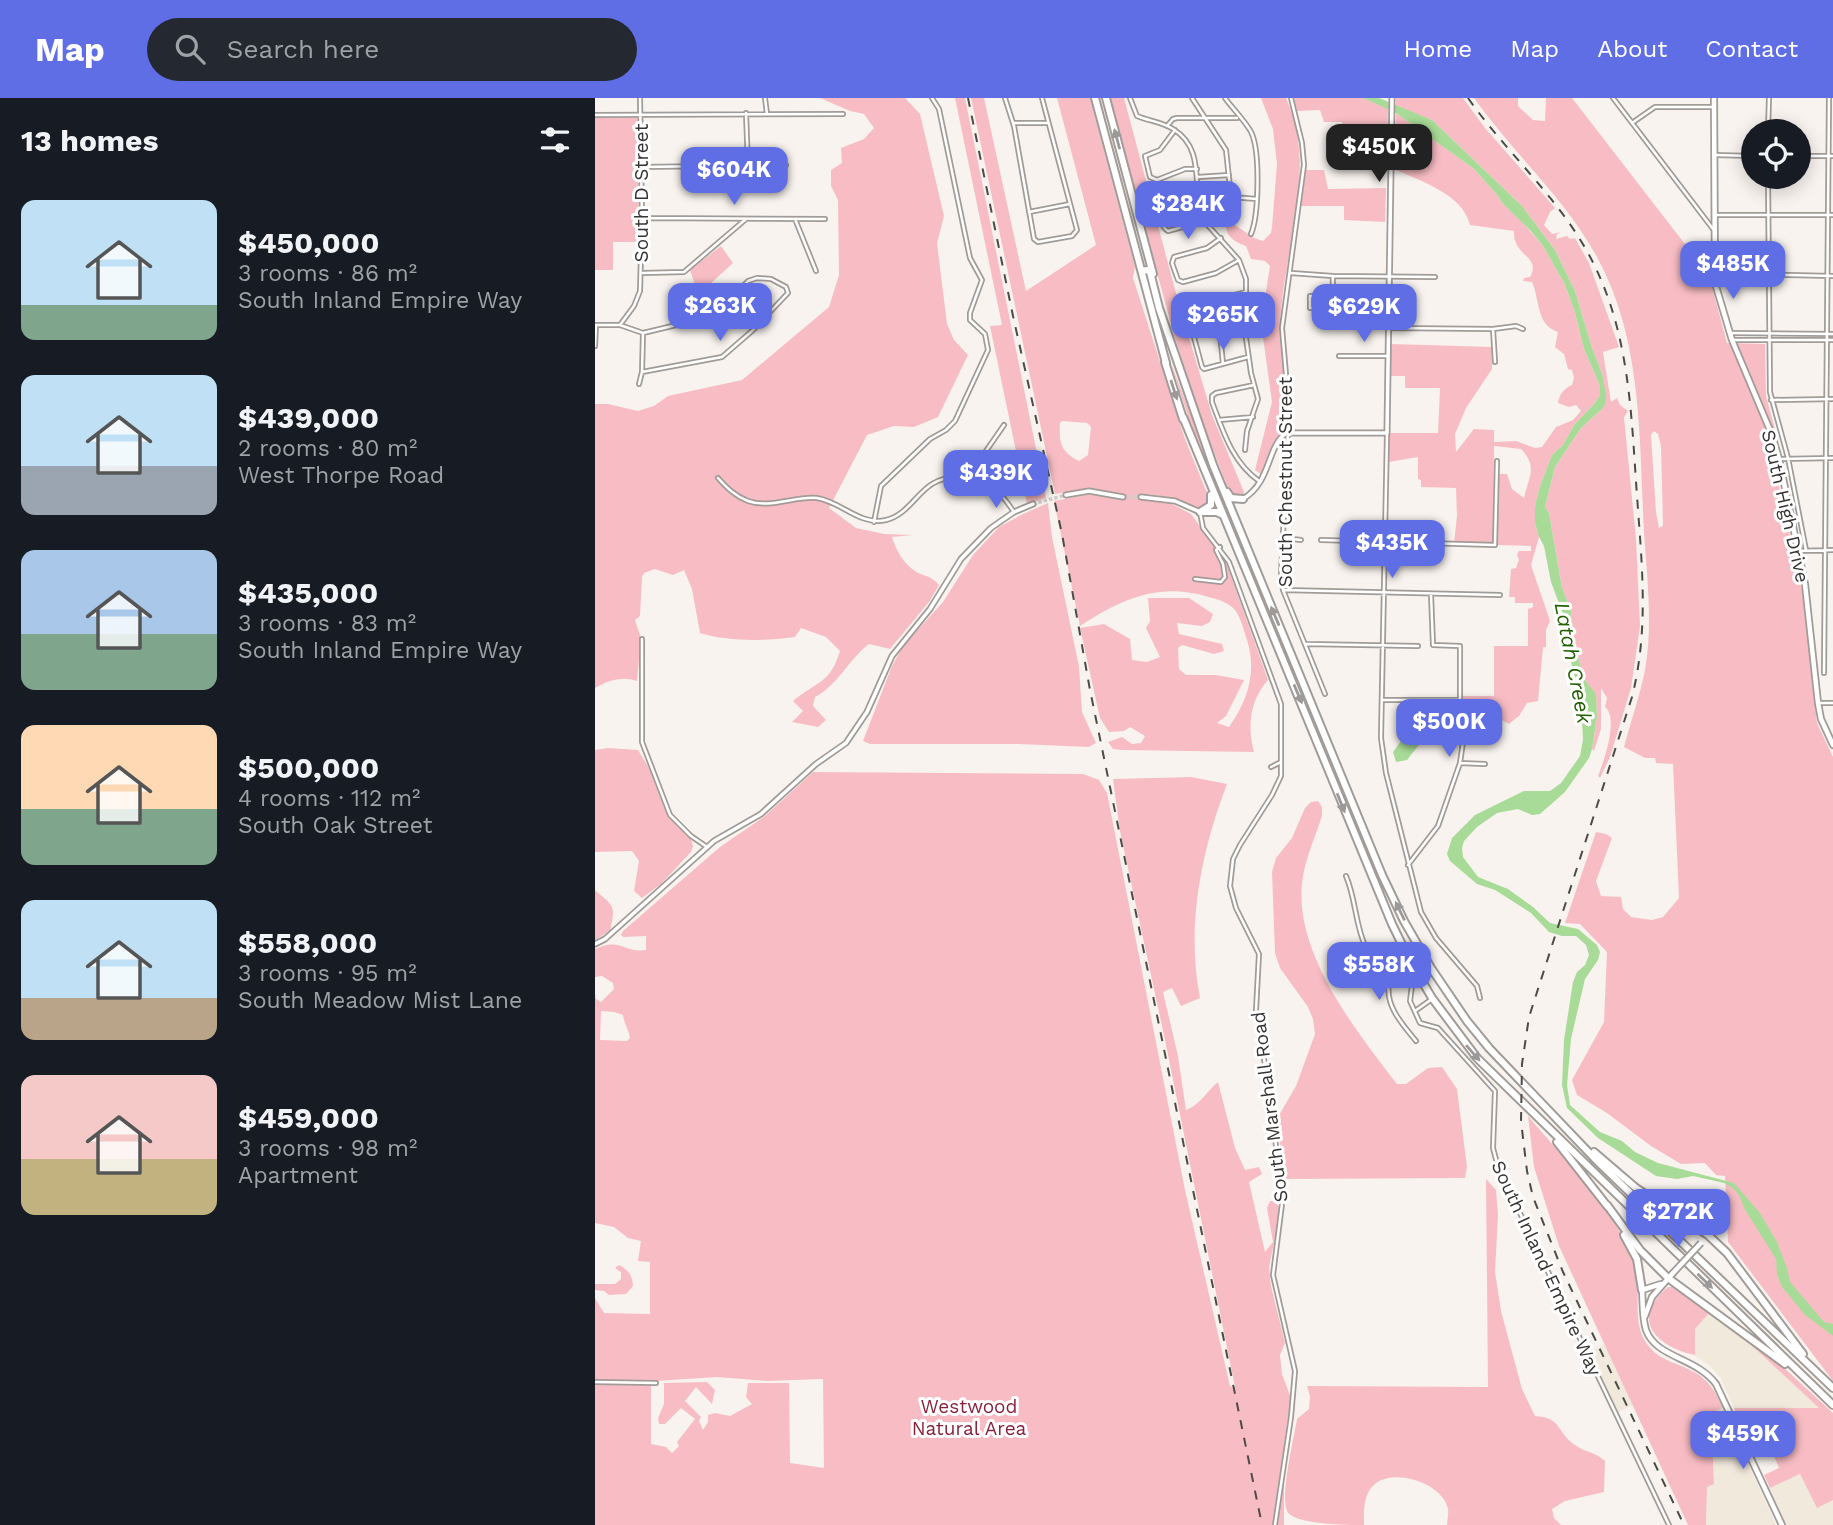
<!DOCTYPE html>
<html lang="en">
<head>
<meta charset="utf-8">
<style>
	body { margin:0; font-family:"Work Sans",sans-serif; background:#242831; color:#f1f3f6; height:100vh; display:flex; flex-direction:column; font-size:26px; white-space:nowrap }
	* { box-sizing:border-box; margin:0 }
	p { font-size:23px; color:#9ea1a6 }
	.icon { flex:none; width:38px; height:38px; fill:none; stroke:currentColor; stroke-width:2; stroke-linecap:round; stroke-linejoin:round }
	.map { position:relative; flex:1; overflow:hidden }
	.sheet { display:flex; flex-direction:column; background:#171b24; width:595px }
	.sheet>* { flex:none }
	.controls { position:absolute; left:1146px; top:21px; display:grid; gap:14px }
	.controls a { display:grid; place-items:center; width:70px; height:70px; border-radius:50%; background:#171b24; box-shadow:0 4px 18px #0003; font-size:35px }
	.price { position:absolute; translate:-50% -60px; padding:0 16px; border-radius:14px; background:#606ee5; color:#fff; font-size:23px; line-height:46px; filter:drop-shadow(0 2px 4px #0008) }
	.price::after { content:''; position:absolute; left:50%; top:42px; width:21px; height:16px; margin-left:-10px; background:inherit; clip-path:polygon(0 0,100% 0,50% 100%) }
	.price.current { background:#222; color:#fff }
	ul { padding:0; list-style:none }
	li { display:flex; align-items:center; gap:21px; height:175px; padding:0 21px }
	li span { display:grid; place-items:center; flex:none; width:196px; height:140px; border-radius:14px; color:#555 }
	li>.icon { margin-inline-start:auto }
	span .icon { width:84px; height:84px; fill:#fffc; stroke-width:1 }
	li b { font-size:30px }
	h2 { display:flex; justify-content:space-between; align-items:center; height:84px; padding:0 21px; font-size:30px }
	header { display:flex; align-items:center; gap:42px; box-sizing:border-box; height:98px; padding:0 35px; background:#606ee5; color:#fff }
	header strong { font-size:33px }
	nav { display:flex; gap:38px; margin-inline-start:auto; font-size:24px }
	.search { width:490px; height:63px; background:#242831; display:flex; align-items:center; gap:18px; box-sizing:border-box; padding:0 24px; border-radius:38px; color:#9ea1a6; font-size:26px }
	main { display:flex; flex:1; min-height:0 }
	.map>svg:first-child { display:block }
	.built { fill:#f2e9dd }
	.green { fill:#f8bdc4; fill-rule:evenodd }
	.water { fill:#a9db98 }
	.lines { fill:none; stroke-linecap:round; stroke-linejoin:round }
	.tertiary-tunnel { stroke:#d1cdc9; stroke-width:3.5; stroke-dasharray:3.5 2; stroke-linecap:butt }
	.minor-casing { stroke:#a19c97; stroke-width:6 }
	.tertiary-casing { stroke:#a19c97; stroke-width:7 }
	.secondary-casing { stroke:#a19c97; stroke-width:8 }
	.trunk-casing { stroke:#a19c97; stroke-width:10 }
	.minor { stroke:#fff; stroke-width:2.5 }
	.tertiary { stroke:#fff; stroke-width:3.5 }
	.secondary { stroke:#fff; stroke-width:4.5 }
	.trunk { stroke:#fff; stroke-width:6 }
	.rail { stroke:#4d4b48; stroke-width:2; stroke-dasharray:9 9; stroke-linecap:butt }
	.secondary-bridge-casing { stroke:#a19c97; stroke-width:8; stroke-linecap:butt }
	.secondary-bridge { stroke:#fff; stroke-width:4.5 }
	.oneway { fill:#9b9a99 }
	.labels { text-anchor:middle; stroke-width:6; stroke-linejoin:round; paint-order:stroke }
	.street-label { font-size:19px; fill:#373533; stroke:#fff }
	.park-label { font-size:19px; fill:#86233c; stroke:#fff }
	.water-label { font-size:21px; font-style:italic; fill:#225f00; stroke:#fff }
</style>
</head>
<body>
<header>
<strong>Map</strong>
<div class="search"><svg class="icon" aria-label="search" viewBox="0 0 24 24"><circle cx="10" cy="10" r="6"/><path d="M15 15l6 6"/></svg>Search here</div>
<nav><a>Home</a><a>Map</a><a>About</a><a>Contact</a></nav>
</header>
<main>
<section class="sheet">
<h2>13 homes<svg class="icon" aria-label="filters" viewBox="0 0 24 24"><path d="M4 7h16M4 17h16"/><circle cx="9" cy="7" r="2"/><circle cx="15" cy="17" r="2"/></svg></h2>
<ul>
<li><span style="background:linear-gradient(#bfe0f5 75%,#7fa58c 0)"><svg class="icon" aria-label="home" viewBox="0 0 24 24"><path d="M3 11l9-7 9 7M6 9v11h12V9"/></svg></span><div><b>$450,000</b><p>3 rooms · 86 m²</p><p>South Inland Empire Way</p></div></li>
<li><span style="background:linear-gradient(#bfe0f5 65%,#9aa5b1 0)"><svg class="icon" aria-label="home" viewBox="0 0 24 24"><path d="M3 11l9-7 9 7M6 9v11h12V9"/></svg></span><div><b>$439,000</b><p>2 rooms · 80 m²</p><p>West Thorpe Road</p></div></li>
<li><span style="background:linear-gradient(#a9c7e8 60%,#7fa58c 0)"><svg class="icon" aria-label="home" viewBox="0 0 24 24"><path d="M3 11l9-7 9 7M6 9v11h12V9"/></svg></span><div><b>$435,000</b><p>3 rooms · 83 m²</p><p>South Inland Empire Way</p></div></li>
<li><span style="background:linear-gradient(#ffd9b3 60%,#7fa58c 0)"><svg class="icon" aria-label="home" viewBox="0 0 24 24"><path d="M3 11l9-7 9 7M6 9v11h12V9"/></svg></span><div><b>$500,000</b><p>4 rooms · 112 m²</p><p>South Oak Street</p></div></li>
<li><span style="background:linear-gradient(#bfe0f5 70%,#b9a48a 0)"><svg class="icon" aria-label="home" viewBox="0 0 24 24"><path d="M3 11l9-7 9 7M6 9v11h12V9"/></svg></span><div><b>$558,000</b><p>3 rooms · 95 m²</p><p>South Meadow Mist Lane</p></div></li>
<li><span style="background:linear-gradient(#f6c9c9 60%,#c2b280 0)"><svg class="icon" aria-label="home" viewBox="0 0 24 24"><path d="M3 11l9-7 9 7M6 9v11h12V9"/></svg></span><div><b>$459,000</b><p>3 rooms · 98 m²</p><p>Apartment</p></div></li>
</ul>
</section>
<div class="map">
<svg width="1238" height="1427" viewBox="0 0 1238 1427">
	<rect width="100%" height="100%" fill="#f8f3ee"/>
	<path class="built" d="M1115,1214L1138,1230L1225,1310H1139L1125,1279L1115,1268L1100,1258V1231Z
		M1012,1245L1042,1305L1022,1315L992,1256Z
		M1128,1310L1181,1427H1111L1112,1389L1119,1386L1116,1315Z
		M1205,1376L1222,1409L1238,1402V1427H1191L1175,1390Z"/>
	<path class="green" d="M225,0H310L325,16L349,118L342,145L352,226L359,242L373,257L343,319L319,329L299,328L272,337L234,410L261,430L289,436L318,437L297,439C301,452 308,465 320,473C329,479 336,477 344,487L334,504L295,551L274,546C253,562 244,586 220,599L218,608L231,622L223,629L197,624L208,613L198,603C222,583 235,586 245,553L231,539L206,530L200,539C170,543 134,544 105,535L97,491L89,472L78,477L60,471L49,475L47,479L45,518L40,522L46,540L42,583C27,578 14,582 0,590V306H13L43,313L59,308L73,298L147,282L234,209L244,177L243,102L236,88V72L247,65L246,50L269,41L279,30L269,16L255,13Z
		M360,0H370L451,400L432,406L395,228L407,227Z
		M376,0H389L431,193L501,147L462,0H495L540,169L538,180L590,341L614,400V406L610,410H605L561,397L544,396L542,401L575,405L596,416L631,464L673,582C655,602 652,628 659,654L527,652L518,651L513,644L527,639L537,646L546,645L550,638L535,629L529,633L514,634L505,620L485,530L509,526L535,541L537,562L552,564L565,559L551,530L555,523L553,500H594L618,516L615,524L607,528L582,525L584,536L627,546L629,553L619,556L587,547L583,550L584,571L591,577H621L649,582L631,618L622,625L634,629C653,602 662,574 652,542C649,533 646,520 640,512C634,505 625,502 617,500C566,483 528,500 485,528L459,403L496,396L521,401L529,400L528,397L498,391L460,396ZM467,323L492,325L496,329L493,357L484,363C465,353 464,344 465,325Z
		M515,0H529L582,199L617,317L649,394V398L639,399L635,396L599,302L577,230Z
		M666,0H691C724,73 688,151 685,227C685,254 695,294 690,317C686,337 674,358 667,377L660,372L677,304L666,225L675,168L670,163L656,161L651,148C642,145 632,140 631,129L637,125L659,140L668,143L676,135L677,129L682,66L678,31Z
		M699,0H768L793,11L792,60H748L747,24H729L725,12L702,13Z
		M801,0H868L890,30L960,110L955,114L949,127L957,136L966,134L962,136L961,141L972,138L975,141L980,140L994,165L1024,249L1008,254L1016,304L1022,300L1025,307L1033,313L1029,319L1041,441L1045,528L1036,590L1015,659L1005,680L1003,678C1009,663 1024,620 1010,609L1012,600L1006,590V631L999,653L997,651L1002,619L1001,597L989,581L979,543L976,513L967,490L954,415L950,409L960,369L986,330L1009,309L1008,278L997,250L980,193L960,152L927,108L837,22L801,8Z
		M879,0H923V8L938,22L950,23L951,0H977L1093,150V188L1117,189L1132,245L1170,246L1171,298L1183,342L1176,351L1209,502L1222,625L1238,659V1283L1133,1144L1130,1078L1121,1077L1110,1065L1086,1066L1056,1048L1012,1015L982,997L977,982L1009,924L1012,854L985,826L970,825L1001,734L1011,736L1017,740L1001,783L1006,798L1026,799L1028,811L1036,819L1057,822L1068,819L1084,800L1078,666L1061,665L1060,660H1050L1029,649C1036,623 1045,597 1050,572C1058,527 1052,479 1049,434C1044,341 1048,243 1002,159C970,100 918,55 879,0ZM1059,333L1063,336L1066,348L1068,428L1064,430L1061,414L1056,337Z
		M801,15L879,71L903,98L907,105L930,127L948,148L969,185L979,211L989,251L1005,288V297L999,306L979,327L968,347L957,357L945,388L940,408V425L944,439L936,467L955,523L951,532V549H948L943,603L932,605L924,618L914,626L905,621H867L866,598H899V548H933V511L938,509V505H920V499H914L916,471L921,470L924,462L922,457L924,453H936V448L902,447L903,376H912L917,391L929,400C934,378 943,369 926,351L899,348L898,444L859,445L862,418L861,390L826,389V382L823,381V359L794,364V335H843L845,290H810V278H795L796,246L897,249V271L871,310L860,336L861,354L879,331L899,332V344L921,343L940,350L947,349L961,329L978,322L986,313L981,307L974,309L963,305C964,297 969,290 977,287L979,280L977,272L973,271L969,256L960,249L963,234C941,227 945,202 937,184L928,183L929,180L935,179C945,162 926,158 921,145C919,141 919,137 919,133L875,127C868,96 825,83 799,71Z
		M0,20H42L44,144H18V172H0Z
		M711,72H729L733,91L791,90L790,124L749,122V108H706Z
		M126,148L138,165L115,186L129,203L120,212L102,193L95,172Z
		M574,260L630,406L627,407L600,340Z
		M453,405L457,439L484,569L487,614L501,645L494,649L423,646H275L268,643L297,568L308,548L348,504L378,457L404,429L428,416Z
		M13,650L43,652L54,670L70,712L96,741L98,748L96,754L66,786L47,800L39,793L44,763L37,753L0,754V652Z
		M218,674L488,676L504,682L512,695L590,1092L635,1288L640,1289L570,942L525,733L518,681L596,679L632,686C606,754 591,828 605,900L586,908L577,890L568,894L583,958L591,1012C605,1007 612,993 623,984L640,1050L650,1072L664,1069L667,1076L654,1084L670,1154L678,1144L672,1110L675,1103H680L684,1109L683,1126L674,1169L676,1188L690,1245L685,1257L687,1276L696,1300L689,1347V1427H0V1286L56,1287V1346L71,1349L77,1355L84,1348L82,1344L100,1321L86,1310L70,1326H64L63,1320L69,1306V1285L112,1284L120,1292L117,1306L101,1289L90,1303L106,1319L104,1323L108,1332L113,1324V1317L120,1315L135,1318L157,1306L151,1299L153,1285H194L195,1365L229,1370L228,1281L172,1283L122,1279L61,1283H0V1200L9,1215L55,1216V1164L43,1163L46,1143L33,1140L19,1129L0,1125V896L1,901L6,904L19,891L18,885L7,878L0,879V851C27,839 27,855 51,852V838L28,839L26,837L28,833L125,749L170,718ZM6,913L19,914L28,917C29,926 34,932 35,940L32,943L5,942Z
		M723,703L727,709V718C720,740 709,763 707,786C700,856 761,933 802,986H811L833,970L847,969L862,991L872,1069L870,1080L688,1081L683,1019L701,988L720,936L718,921L713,909L685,870L680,855L677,774L681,760L697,740L710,710L716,704Z
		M0,792C19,809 21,806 15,833L0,842Z
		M933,1018C968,1060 1021,1112 1039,1165C1048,1189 1036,1220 1050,1243C1071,1276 1107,1257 1128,1310L1116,1315L1119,1386L1112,1389L1111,1427H1093L964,1148L939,1069Z
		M891,1081L901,1092L903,1117L900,1174L906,1213L927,1291L940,1318C968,1320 961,1334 980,1347C991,1355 999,1353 1010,1363L1009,1394L970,1403L957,1411L959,1420L966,1427H852C852,1422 854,1415 853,1411C848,1384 793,1367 776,1390C768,1401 769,1414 769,1427C754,1427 698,1427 692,1413C685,1397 699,1340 702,1321L714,1311L715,1298L712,1288L893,1289Z
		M24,1167C34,1173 37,1176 38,1188L31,1196L14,1197L9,1193L0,1192V1186H20L26,1181V1174L20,1170Z
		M1073,1189H1077L1115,1214L1100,1231V1257C1061,1249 1034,1221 1073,1189Z
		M1138,1230L1187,1268L1238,1315V1402L1222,1410L1205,1376L1175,1390L1169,1377L1184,1370L1174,1346L1159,1353L1139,1310H1224Z"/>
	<path class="water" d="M768,0H784L837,22L927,108L960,152L980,193L997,250L1008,278L1011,300L1009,309L986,330L960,369L950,409L954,415L967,490L976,513L979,543L989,581L1001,596L1002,619L997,651L994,660L970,694L945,716L937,717L923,711L902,715L882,729L869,743L867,750L868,759L883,779L913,791L938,809L955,825L983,831L1002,847L1005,854L1003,862L990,881L976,941L972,987L975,1007L1005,1034L1027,1043L1040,1054L1063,1065L1139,1085L1165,1115L1182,1144L1192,1170L1195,1184L1229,1224L1238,1226V1238L1210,1217L1187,1189L1182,1177L1181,1161L1149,1110L1144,1097L1138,1090L1129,1085L1098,1078L1082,1081L1061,1078L1003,1040L972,1010L967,987L969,942L978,884L982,874L990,867L994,857L991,847L981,838H967L954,834L936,815L900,792L882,786L855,763L852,756L857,740L880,717L929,693H955L966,685L985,658L988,642L986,604L970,540L968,516L956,484L949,448L944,439L940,425V408L945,388L957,357L968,347L979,327L999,306L1005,297V288L989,251L979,211L969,185L948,148L935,132L907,105L903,98L879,71L801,15Z
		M838,622L860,626L862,632L837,637L827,643L812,662L801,664L798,654L806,643Z"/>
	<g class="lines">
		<path class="tertiary-tunnel" d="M528,399H546
			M438,406L471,397"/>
		<defs>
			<path id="minor" d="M170,0L172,16
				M410,0L419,28L439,141L443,144L477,138L482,132L447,0
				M535,0L542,18C554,23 567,24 578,31C613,52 595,94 609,123L644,162L651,181V240L656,275L663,301L652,333L650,352
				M597,0L631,52L636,99L662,101
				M630,0C637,10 653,26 657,36C665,56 664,117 656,136
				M696,0L707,45L709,67L687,230L694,311L686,478L688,492L730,596
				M1018,0L1118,131
				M151,15L153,68
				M0,17L248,16
				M418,25H453
				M1037,25L1060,9H1119
				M572,28L578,21L582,20H642
				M580,32L565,52L550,58L555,79L562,82L590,71H602
				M1173,33L1174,0
				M1120,57L1158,58
				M1204,58H1238
				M47,69L191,67
				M603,79L634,77
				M1173,79L1175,294L1193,360L1211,452
				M602,98L565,109C562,115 567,130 573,133L609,123
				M434,114L475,106
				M1119,117H1238
				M48,120L230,121
				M200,121L221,173
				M626,140L612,150L579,159L577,165L583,182L588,184L621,175L644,162
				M48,175L89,174L151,121
				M696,175L738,178L840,179
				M1153,176L1238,178
				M738,178C737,189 739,199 740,210H715V198C732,198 761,191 775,201L778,218L794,219
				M651,194L601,207L595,211L593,217L607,269L609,271L653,259
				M625,201V235L628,266
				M0,227H25L48,235L119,218L153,183L162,180L176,181L191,189L193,195L157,233L127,259L47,274
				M25,227L39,208L45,193L47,120L45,0
				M794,230L898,231L921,228L928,231
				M898,231L900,264
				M1136,235L1238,236
				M1137,242H1238
				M0,248L1,227
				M744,258H793
				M44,286L47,274L48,235
				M659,287L621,295L617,298V304C628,333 637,364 664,383
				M1176,302L1238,301
				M624,322L658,319
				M792,336L786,640L791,675L826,814L841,840L882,888L885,900
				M1185,361L1238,360
				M373,379L409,327
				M123,380C132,390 140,398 153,403C175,411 199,398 222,400C247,404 265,428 291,422C312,417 321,396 337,386C356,374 386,378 402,393C409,399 414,407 419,414
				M605,414L608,430L634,464L686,606V678L677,697L645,747L638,761L635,788L641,810L664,856L661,912L677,1010L687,1106L678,1177L700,1273L696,1319L680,1427
				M279,424L286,388L335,341L351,332L360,323L393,252L390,236L375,222V215L387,182L375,160L344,11L337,0
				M689,440L706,442
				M726,442L900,447L902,363
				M1203,453L1238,452
				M600,481L626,484L630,479L628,466L621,452L625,449
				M688,492L905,497
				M47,541V644L75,717L96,738L112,749
				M711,546L823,548
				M1229,575L1234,0
				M788,602H865
				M1224,605H1238
				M865,665L890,666
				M676,669L686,664
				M813,767L843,728L865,665L868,644L865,602V548L838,547L836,496
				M751,778C761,801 760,827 771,850L795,851L817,887L815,903L825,925L843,930L900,993L898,1050L903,1069L1074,1427
				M812,879L801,881L794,886C790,908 808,927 821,943
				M820,913L837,901
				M0,1284L61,1285"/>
			<path id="tertiary" d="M471,397L494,393L528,399
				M546,399L580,403L605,414
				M648,401C677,383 671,350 691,335H792L797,0
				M0,846L10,841L119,743L166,716L221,666L251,645L272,614L297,558L335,511L366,461L396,430L419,414L438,406"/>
			<path id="secondary" d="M1119,0L1120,185L1137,242L1177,337L1184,361L1210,486L1223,605L1226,621L1238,647
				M1066,1186L1047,1192C1048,1205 1047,1219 1051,1232C1061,1260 1101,1259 1121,1286L1187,1427
				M1050,1218L1057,1199L1078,1175"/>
			<path id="trunk" d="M500,0L571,265
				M511,0L558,176
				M547,173L552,172L555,174L564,210L618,367L787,777L809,823L836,870L872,923L894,950L1001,1062L1238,1290
				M570,264L588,321
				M588,319L797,826L814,861L837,900L882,960L1238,1307
				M632,394L636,400L648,401
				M605,414L616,407V397
				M606,414H622L628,417
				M962,1044L1013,1109
				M999,1054L1041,1090L1113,1137L1132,1155L1208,1256
				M1012,1107L1045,1152L1073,1180L1190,1266
				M1029,1137L1042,1161L1047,1192"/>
		</defs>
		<use href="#minor" class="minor-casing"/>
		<use href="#tertiary" class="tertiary-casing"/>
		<use href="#secondary" class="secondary-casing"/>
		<use href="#trunk" class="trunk-casing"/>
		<use href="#minor" class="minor"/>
		<use href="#tertiary" class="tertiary"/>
		<use href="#secondary" class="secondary"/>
		<use href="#trunk" class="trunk"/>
		<path class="rail" d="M373,0L418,218L467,436L495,592L667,1427
			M873,0C911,54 961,97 993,155C1035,231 1036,315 1042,398C1047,468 1054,531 1037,599L934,919L927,966L926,1023L932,1073L938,1099L968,1174L1089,1427"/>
		<defs>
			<path id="secondary-bridge" d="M1078,1175L1106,1145"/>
		</defs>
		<use href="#secondary-bridge" class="secondary-bridge-casing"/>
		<use href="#secondary-bridge" class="secondary-bridge"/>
	</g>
	<defs><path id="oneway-solid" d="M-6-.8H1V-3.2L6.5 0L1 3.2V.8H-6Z" transform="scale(1.75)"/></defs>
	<g class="oneway">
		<use href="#oneway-solid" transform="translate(522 41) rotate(-105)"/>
		<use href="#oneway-solid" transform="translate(579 292) rotate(72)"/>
		<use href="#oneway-solid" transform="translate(680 518) rotate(-113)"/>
		<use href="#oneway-solid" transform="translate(703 596) rotate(67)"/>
		<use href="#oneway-solid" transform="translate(746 705) rotate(68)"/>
		<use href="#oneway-solid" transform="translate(805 813) rotate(-116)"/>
		<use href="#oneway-solid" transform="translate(878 955) rotate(49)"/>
		<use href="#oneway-solid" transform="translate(1110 1183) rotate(44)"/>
	</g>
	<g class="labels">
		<g class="street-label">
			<text transform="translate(46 95) rotate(-90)" y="7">South D Street</text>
			<text transform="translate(690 384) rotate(-90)" y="7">South Chestnut Street</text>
			<text transform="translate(1191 408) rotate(77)" y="7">South High Drive</text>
			<text transform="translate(674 1009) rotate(-97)" y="7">South Marshall Road</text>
			<text transform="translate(952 1170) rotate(65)" y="7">South Inland Empire Way</text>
		</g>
		<g class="park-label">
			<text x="374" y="1315">Westwood<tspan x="374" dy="22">Natural Area</tspan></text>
		</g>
		<g class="water-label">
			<text transform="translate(978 565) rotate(79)" y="7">Latah Creek</text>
		</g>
	</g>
</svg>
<div class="controls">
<a><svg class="icon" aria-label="locate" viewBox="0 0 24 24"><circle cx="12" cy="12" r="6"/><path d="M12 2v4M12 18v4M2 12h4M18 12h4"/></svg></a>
</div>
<b class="price current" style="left:784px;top:86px">$450K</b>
<b class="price" style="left:139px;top:109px">$604K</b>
<b class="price" style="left:593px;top:143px">$284K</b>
<b class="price" style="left:1138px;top:203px">$485K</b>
<b class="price" style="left:125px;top:245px">$263K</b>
<b class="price" style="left:769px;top:246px">$629K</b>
<b class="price" style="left:628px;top:254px">$265K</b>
<b class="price" style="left:401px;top:412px">$439K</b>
<b class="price" style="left:797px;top:482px">$435K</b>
<b class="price" style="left:854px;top:661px">$500K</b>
<b class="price" style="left:784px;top:904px">$558K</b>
<b class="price" style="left:1083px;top:1151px">$272K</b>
<b class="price" style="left:1148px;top:1373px">$459K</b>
</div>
</main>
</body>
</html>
